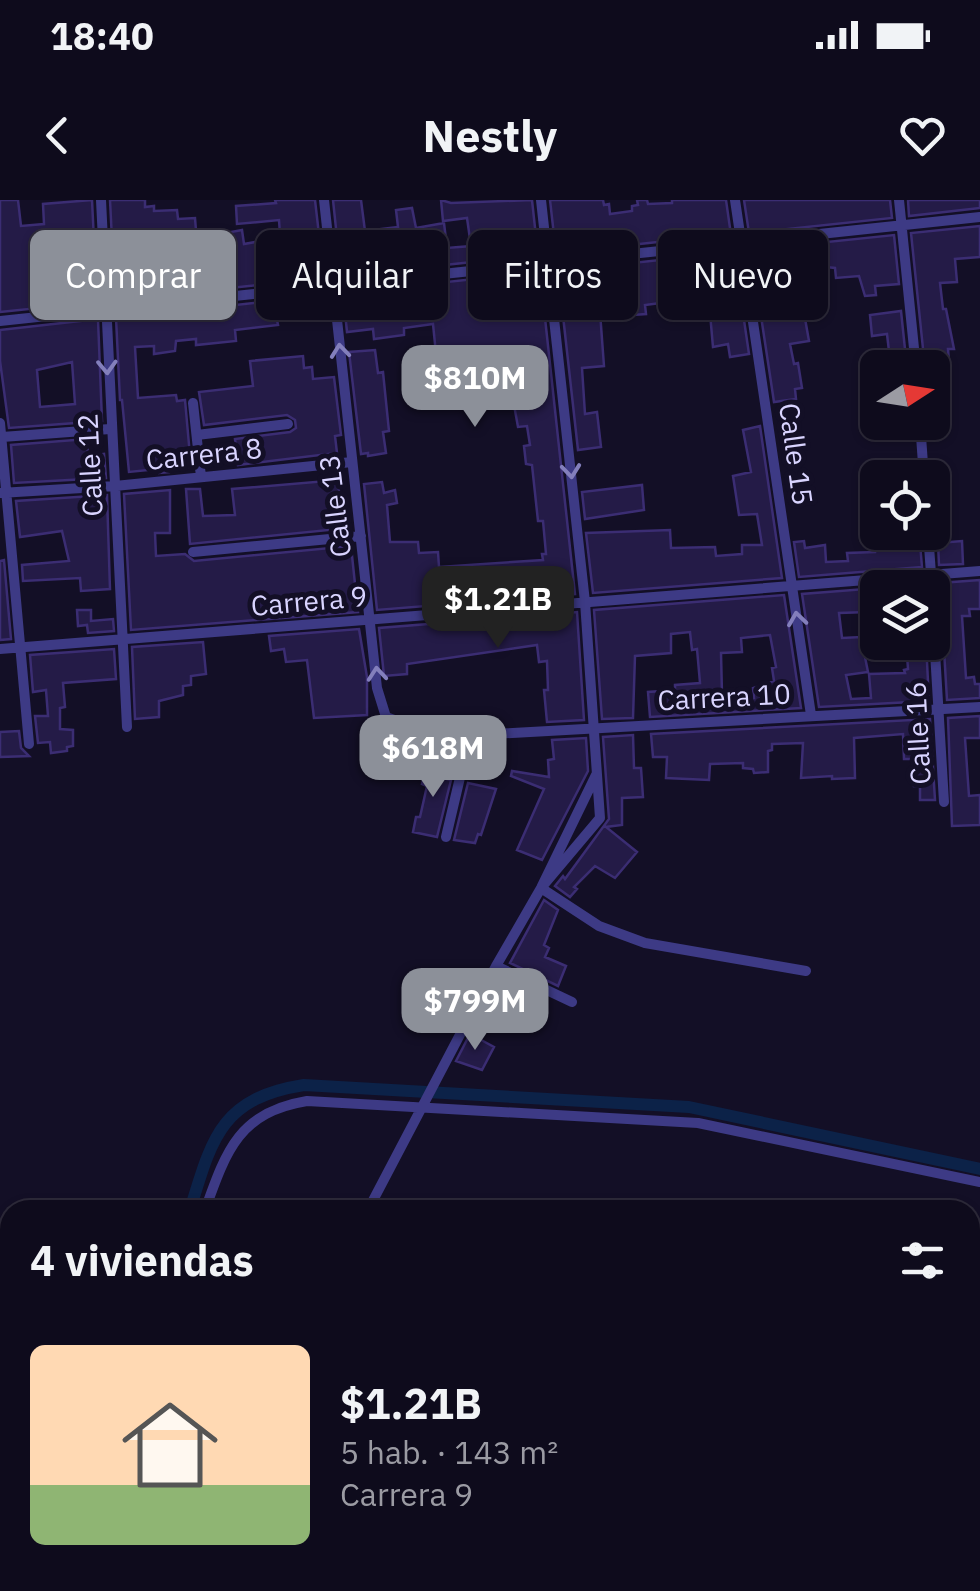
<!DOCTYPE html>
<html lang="es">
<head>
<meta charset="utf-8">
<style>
	body { margin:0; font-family:"IBM Plex Sans",sans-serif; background:#171425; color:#f1f3f6; height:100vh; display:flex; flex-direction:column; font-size:38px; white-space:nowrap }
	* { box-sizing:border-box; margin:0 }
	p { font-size:32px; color:#9b9ba3 }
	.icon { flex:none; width:55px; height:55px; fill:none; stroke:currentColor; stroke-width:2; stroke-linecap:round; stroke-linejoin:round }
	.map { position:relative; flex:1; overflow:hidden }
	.side { position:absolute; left:0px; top:1000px; width:980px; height:392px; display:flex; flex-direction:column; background:#0e0b1c; border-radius:30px 30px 0 0; box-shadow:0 2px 8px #0004,0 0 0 2px #2e2b3b }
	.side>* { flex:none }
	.top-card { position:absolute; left:30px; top:30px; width:920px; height:90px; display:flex; gap:20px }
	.needle { width:65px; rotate:78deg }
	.buttons { position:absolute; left:860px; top:150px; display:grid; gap:20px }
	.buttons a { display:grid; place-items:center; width:90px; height:90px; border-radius:15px; background:#0e0b1c; box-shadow:0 2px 8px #0004,0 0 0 2px #2e2b3b; font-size:50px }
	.price { position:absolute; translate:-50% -85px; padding:0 22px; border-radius:20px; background:#8c9099; color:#fff; font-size:32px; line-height:65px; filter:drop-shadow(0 2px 5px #0008) }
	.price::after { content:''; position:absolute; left:50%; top:60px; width:30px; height:22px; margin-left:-15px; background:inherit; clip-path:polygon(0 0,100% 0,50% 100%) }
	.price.on { background:#222; color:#fff }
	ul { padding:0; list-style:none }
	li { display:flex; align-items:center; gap:30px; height:250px; padding:0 30px }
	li+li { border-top:2px solid #2e2b3b }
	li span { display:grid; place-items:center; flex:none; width:280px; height:200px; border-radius:15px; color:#555 }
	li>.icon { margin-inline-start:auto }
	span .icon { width:120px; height:120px; fill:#fffc; stroke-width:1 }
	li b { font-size:42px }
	h2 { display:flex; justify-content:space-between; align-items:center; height:120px; padding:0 30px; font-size:42px }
	.pill { padding:0 35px; border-radius:15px; background:#0e0b1c; box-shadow:0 2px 8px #0004,0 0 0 2px #2e2b3b; font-size:35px; line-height:90px }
	.pill.on { background:#8c9099; color:#fff }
	.status { display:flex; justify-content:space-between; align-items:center; height:70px; padding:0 50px; background:#0e0b1c; direction:ltr }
	.status svg { height:28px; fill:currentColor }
	header { display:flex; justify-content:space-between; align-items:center; height:130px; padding:0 30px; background:#0e0b1c; font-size:45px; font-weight:700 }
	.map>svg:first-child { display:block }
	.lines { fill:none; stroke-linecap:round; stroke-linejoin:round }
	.canal { stroke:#0c2248; stroke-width:12 }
	.building { fill:#241b47; stroke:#3b2d73; stroke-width:2.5; fill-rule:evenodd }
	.street { stroke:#3d3a85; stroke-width:10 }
	.oneway { stroke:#837fbc }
	.labels { text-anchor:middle; stroke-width:10; stroke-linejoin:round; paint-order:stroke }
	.street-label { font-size:28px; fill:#d9d4ff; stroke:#130f26 }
</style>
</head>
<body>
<div class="status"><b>18:40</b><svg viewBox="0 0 49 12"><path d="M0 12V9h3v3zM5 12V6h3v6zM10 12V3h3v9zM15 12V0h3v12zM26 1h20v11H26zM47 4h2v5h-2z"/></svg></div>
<header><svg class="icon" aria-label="back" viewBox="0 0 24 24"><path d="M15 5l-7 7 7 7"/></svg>Nestly<svg class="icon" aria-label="heart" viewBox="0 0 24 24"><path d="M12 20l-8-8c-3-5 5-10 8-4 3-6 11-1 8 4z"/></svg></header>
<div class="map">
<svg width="980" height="1391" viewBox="0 0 980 1391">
	<rect width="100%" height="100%" fill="#130f26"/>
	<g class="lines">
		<path class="canal" d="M190,1010C212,938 221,898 304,885L689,907L980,969
			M20,1391L28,1382"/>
	</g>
	<path class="building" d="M0,0H18L21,26L44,24L43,4L92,0L97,102L0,112Z
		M110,0H145V7L154,6V11L177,10L178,19L195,18L198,56L228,52L231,32L242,30L244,44L261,41L262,51L281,49L279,20L237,24L236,6L276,3L275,0H315L324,78L115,100Z
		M333,0H361L365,31L398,27L396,10L412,8L416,28L444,23L447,48L471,46L467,18L443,21L441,0L451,3L532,0L538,55L341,76Z
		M550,0H603L604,5L609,4L610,14L632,11V6L638,5L637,0H647L648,4L672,3V0H726L731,35L693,39L692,35L667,41L556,53Z
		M744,0H890L892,18L749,33Z
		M908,0H980V8L909,16Z
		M980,26V57L955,59L957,82L940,83L943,109H946L954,149H948L949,161L941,162L943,175L932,176V168H925L911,33Z
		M894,35L899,84L875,86L876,95L865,96L859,76L836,78L835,68L826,67L809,70L810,85L785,90L789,115L804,113L809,141L790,144L794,164L798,163L802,188L795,189L796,199L774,202L751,50Z
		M734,52L749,154L730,157L728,144L713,147L709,102L678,109L676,101L645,105L646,114L633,115V110L600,112L604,166L582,168L585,214L597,212L601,247L578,250L558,71Z
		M540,72L575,394L377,410L364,284L382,282L384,293L395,290L397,303L387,305L390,342H418L419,353L438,352L439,367L543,360L542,354H546L543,321H538L532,265L526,264L524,246L530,245L527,226L518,227L514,205L477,210L474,187L487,184L484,163L463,166L464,180L439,184L433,124L404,128V135L374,139L373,129L347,132L343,93Z
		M326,95L327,113L277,120L278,125L235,130L236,141L196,145V139L176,141L175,151L154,154V146L135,147L138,198L176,195L177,201L185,200L191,267L169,268V272L159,273L158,269L129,272L122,200H120L116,118Z
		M901,111L907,168H898L896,158L890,160L887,134L872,136L870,115Z
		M98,119L102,221L9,228L0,161V130ZM72,162L75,204L40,207L37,170Z
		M375,150L378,173L383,172L389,231L383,232L386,253L368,256V253L361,254L349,152Z
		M303,156L304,168L312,167L313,179L334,177L341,235L335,236L337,253L238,265L235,239L290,232L296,228L295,220L287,215L204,225L199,192L253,186L250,161Z
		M760,226L782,378L593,393L586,333L670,330L671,348L715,347L716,356L742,354V345H762L757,314L739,315L733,276L751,272L743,230Z
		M87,239L88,256L104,254L106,278L14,283L11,245Z
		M338,280L340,303L347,302L349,328L190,344L186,289H200L203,316L235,315L232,289Z
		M642,285L644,310L585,319L582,292Z
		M170,290V333H155L156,356L185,354L194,361L351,346L358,412L131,430L124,294Z
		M107,295L110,389L81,391L80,378L23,381L22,365L69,361L62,331L20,337L16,301Z
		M898,332H919L922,367L799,377L794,342L804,341L805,348L825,345L826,362L848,361L847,353L875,352L874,337Z
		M962,341L963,364L939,365L938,343Z
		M4,360L11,439L0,440V361Z
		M980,380V409H969L970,416H962L966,478L974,477L975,484H980V498L947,500L940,383Z
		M878,388V433H872L868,412L839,413L842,438L861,437L868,472L846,475L851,499L871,498L869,474L905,473L904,470L908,469L906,442H926L929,501L819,507L802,394Z
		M784,395L801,508L650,517L648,492L675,490V485L700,483L697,449L692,450L690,432L671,434V453L635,456L633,518L602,519L594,410ZM770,435L776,467L772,468L774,481L753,488L754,498H726L725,493L722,494L721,453L742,452L741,438Z
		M77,410H91V421L113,419L114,431L88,433L87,425L78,426Z
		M577,412L584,520L547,522L544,490H548L547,461L539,462L537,445L407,464V474L384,476L379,428Z
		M359,429L367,477V515L314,518L307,460L286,462L284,449L271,451L269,436Z
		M203,442L206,474L191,476V485L183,486V495L159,501V517L135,519L132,447Z
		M114,449L116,479L63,483L65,507L60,508V529L73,530V546L67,547V551L51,553L50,542L38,543L35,516H48L46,490L33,492L30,455Z
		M980,516V538H965L969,596L980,595V625L952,626L948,518Z
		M930,519L935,600H920V586H914L913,559H904L903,534L854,538L855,578L832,579V576L801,578L803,543L772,544V550L768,551V572L754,573L753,569L743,568V563L710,564L709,580L666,578L667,557H653L651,534Z
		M19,531L21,548L29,556L0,557V532Z
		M633,535L634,568H641L643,597L622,598V625L606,627L637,652L615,678L595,666L574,687L577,689L570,697L555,686L563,676L565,679L609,619L603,537Z
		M586,538L588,571L542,660L517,650L544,589L511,576L512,571L549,577L548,560L554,559L552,540Z
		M428,561L454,566L452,571L436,572L435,576L451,580L437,637L413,632L416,617H420L427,586L422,584Z
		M468,583L496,589L481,635L478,634L475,643L454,640Z
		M544,700L558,710L544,745L549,748L545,757L566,766L558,786L510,763Z
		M501,778L529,791L507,825L482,812Z
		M470,834L494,847L482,870L456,861Z"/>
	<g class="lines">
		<path class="street" d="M101,0L127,527
			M324,0L377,488L386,517L440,537L980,507
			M541,0L585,402L600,618L541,688
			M735,0L811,515
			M899,0L916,168
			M0,121L980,17
			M193,203L201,277
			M920,222L924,278
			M0,223L29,544
			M197,235L288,224
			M2,237L110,229
			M0,293L115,286L352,262
			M928,332L932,388
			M193,352L361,336
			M932,402L944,602
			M0,449L980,371
			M446,637L470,535
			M541,688L599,726L645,743L806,771
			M496,766L572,802
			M205,1010C226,951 239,912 307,901L698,923L980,982
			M368,1010L496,766L541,688L596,575
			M507,1382L510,1391
			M42,1391L50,1382"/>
	</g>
	<defs><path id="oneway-chevron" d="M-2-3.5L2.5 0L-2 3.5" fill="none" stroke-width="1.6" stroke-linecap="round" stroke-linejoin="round" transform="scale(2.5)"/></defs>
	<g class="oneway">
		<use href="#oneway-chevron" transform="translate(340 151) rotate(-96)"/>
		<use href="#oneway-chevron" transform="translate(107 167) rotate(88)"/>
		<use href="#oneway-chevron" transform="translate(571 271) rotate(84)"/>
		<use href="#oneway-chevron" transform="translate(797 419) rotate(-98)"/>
		<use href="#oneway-chevron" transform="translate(377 474) rotate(-95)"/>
	</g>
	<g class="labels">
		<g class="street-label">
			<text transform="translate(204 254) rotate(-6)" y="10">Carrera 8</text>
			<text transform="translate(796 254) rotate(82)" y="10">Calle 15</text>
			<text transform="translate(90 265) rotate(-93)" y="10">Calle 12</text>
			<text transform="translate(335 306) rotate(-97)" y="10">Calle 13</text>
			<text transform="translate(309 401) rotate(-5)" y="10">Carrera 9</text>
			<text transform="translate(724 497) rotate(-3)" y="10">Carrera 10</text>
			<text transform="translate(918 533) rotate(-93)" y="10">Calle 16</text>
		</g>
	</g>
</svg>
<div class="buttons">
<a><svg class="needle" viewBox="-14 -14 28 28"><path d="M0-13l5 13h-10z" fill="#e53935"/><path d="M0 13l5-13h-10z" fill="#9b9ba3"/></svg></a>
<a><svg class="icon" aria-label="locate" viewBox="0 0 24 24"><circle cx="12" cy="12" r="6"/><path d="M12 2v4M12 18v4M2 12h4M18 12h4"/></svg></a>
<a><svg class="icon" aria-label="layers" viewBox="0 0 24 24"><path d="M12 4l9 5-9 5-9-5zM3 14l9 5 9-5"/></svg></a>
</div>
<b class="price" style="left:475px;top:230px">$810M</b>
<b class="price on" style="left:498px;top:451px">$1.21B</b>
<b class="price" style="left:433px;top:600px">$618M</b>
<b class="price" style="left:475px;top:853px">$799M</b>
<div class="top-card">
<a class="pill on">Comprar</a>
<a class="pill">Alquilar</a>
<a class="pill">Filtros</a>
<a class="pill">Nuevo</a>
</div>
<section class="side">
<h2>4 viviendas<svg class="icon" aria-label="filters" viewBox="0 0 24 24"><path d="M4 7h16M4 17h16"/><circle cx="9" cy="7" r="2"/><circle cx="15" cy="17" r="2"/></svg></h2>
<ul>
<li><span style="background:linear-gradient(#ffd9b3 70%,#8fb573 0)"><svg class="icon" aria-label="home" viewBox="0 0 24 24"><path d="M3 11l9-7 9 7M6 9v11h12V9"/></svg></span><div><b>$1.21B</b><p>5 hab. · 143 m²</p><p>Carrera 9</p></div></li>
</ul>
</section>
</div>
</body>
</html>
